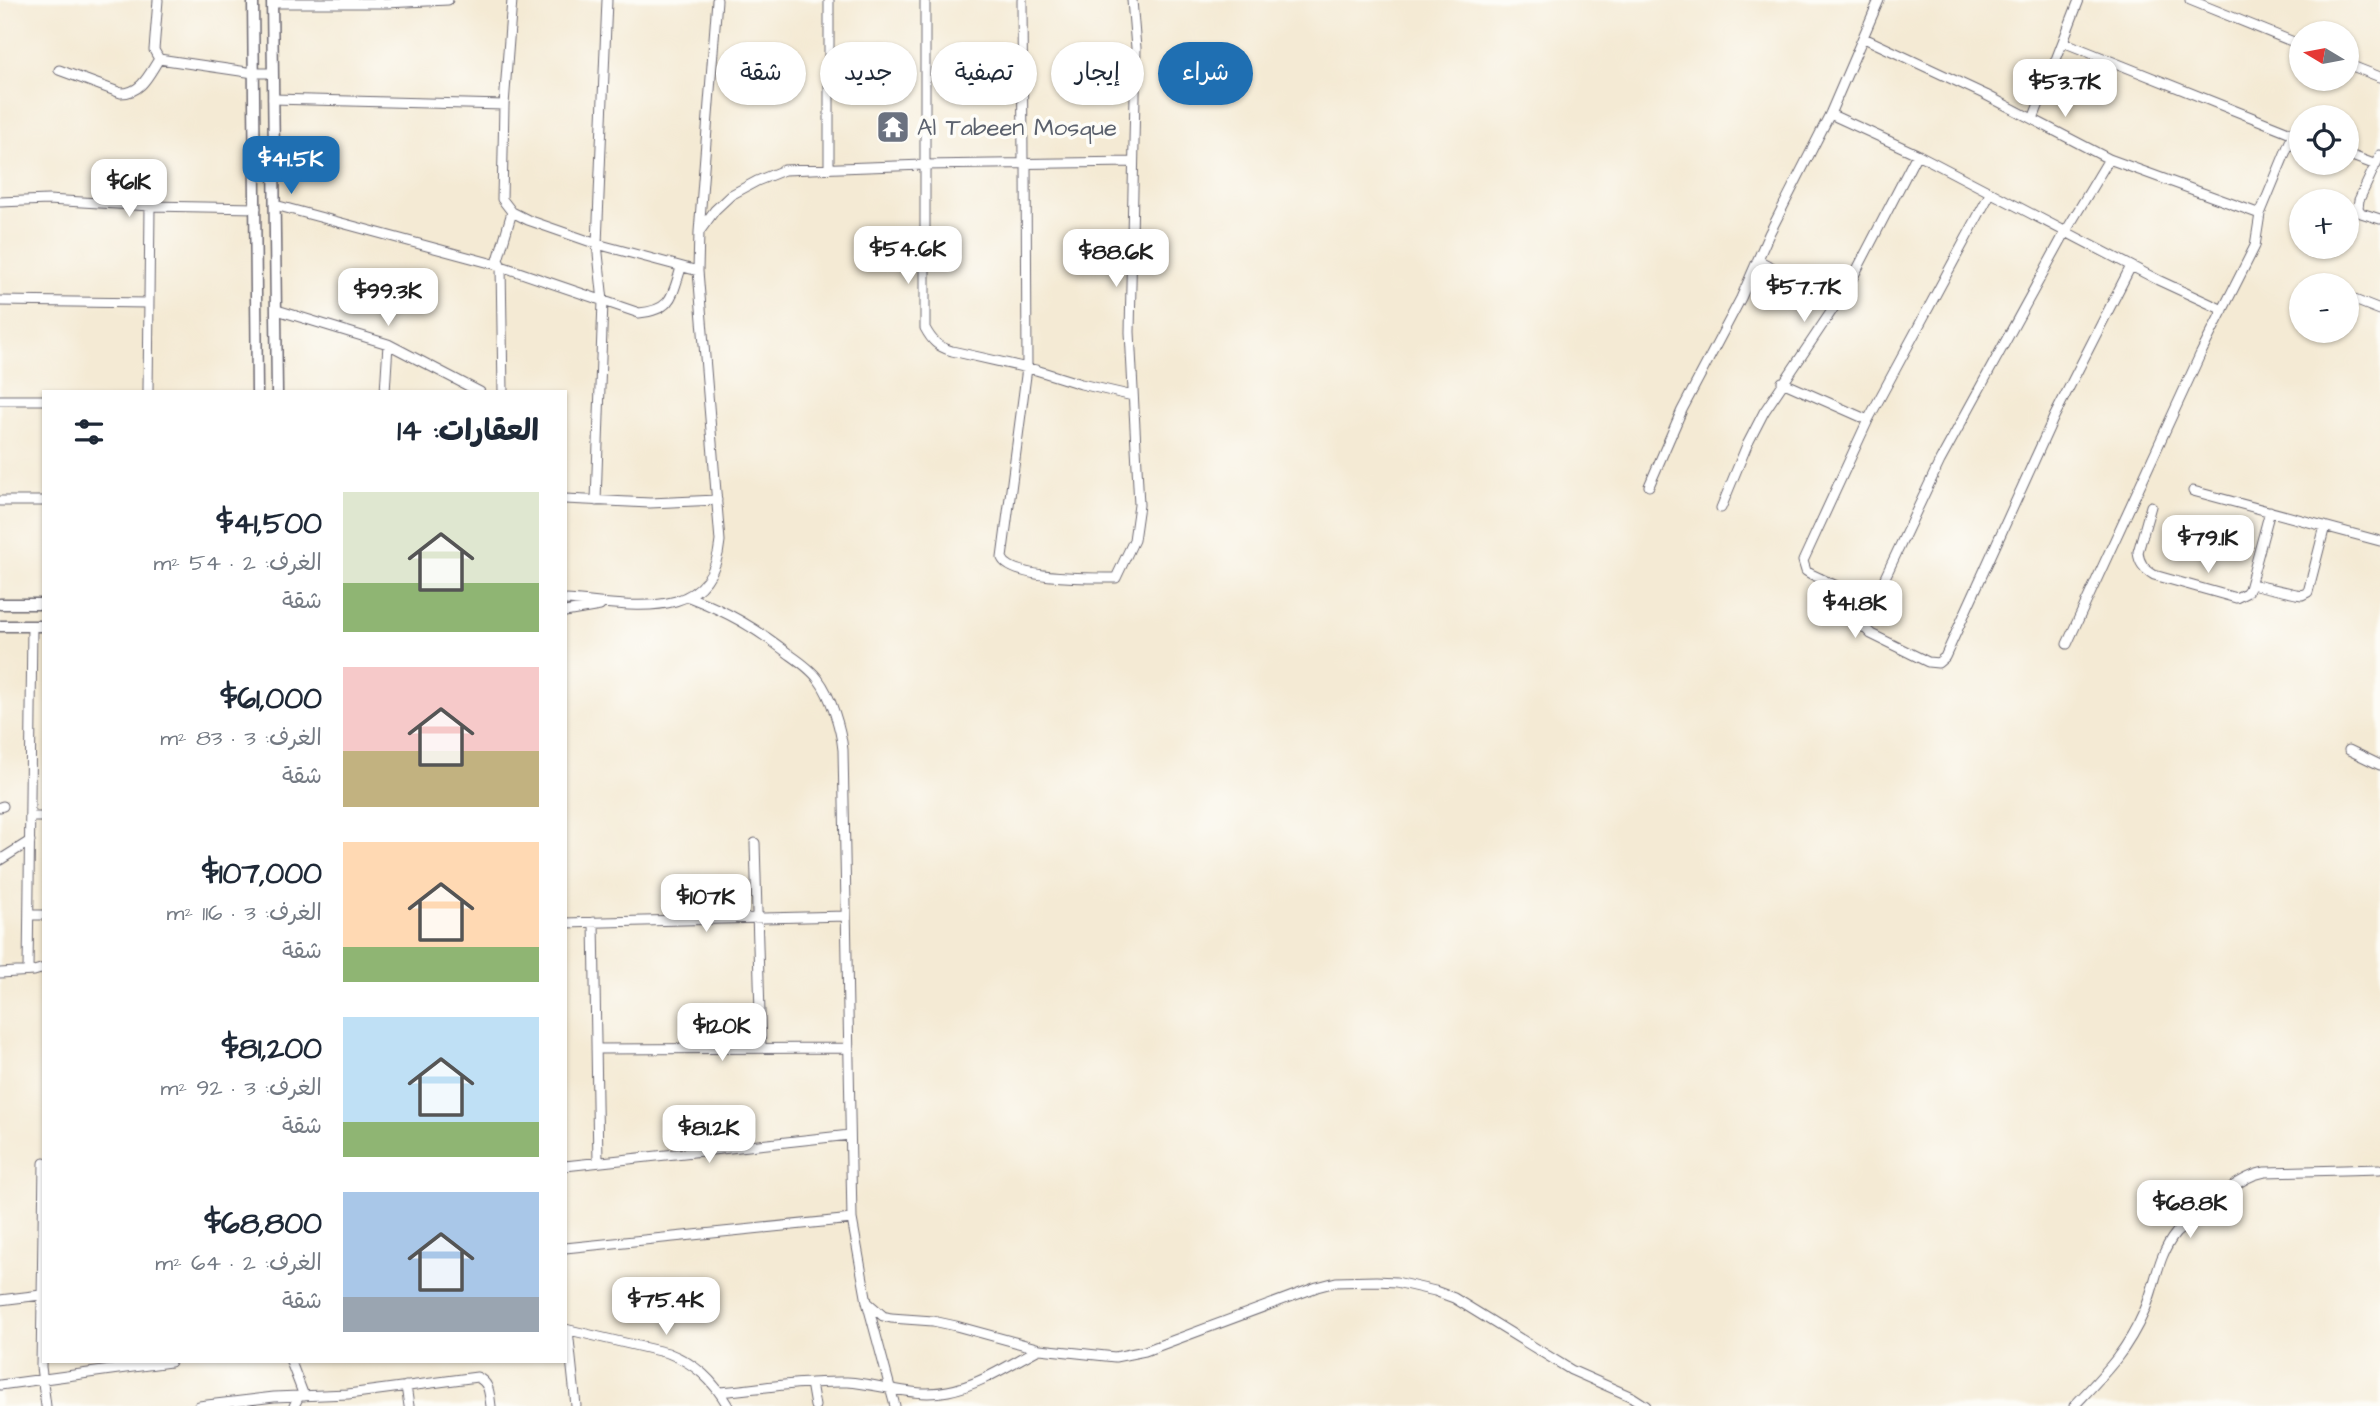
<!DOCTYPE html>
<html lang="ar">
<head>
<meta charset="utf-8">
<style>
	body { margin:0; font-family:"Architects Daughter","Playpen Sans Arabic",sans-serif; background:#f2f2f3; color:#1f2937; direction:rtl; height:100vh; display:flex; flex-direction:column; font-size:26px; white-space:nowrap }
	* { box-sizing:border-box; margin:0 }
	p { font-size:23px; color:#747a83 }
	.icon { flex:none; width:38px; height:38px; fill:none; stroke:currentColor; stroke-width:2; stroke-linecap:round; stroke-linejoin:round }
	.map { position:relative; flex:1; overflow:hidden; direction:ltr }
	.panel { position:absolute; left:42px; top:390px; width:525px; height:973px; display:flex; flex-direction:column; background:#fff; border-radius:0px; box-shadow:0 2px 5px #0004; direction:rtl }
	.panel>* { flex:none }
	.banner { position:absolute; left:588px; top:42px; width:665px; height:63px; direction:rtl; display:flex; gap:14px }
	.needle { width:46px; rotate:280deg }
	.tools { position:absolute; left:2289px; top:21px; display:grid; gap:14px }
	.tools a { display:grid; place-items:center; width:70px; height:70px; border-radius:50%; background:#fff; box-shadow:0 2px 5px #0004; font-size:35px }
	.price { position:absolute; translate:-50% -60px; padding:0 16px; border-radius:14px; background:#fff; color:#222; font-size:23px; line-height:46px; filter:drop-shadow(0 2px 4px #0008) }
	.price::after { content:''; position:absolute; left:50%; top:42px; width:21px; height:16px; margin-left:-10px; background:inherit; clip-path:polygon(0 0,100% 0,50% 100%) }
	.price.on { background:#1f6fb2; color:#fff }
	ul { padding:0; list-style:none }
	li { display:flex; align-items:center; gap:21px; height:175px; padding:0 28px }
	li span { display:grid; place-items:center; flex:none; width:196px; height:140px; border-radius:0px; color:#555 }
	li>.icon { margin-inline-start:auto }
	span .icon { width:84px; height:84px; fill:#fffc; stroke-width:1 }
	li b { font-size:30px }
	h2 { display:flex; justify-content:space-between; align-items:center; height:84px; padding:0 28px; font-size:30px }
	.pill { padding:0 24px; border-radius:32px; background:#fff; box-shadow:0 2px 5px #0004; font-size:24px; line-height:63px }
	.pill.on { background:#1f6fb2; color:#fff }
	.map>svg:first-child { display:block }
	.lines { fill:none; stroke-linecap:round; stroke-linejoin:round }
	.minor-casing { stroke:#6c6871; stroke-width:11 }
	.tertiary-casing { stroke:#6c6871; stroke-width:13 }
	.minor { stroke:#fff; stroke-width:9 }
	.tertiary { stroke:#fff; stroke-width:10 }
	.labels { text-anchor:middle; stroke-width:7; stroke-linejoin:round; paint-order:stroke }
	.worship-label { font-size:24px; fill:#5b616d; stroke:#fdfcf7; text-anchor:start }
</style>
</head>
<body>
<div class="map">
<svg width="2380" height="1406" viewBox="0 0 2380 1406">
	<rect width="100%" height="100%" fill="#fdfcf7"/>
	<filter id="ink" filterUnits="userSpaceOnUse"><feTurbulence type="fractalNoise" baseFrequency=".0143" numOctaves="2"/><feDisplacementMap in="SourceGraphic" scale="14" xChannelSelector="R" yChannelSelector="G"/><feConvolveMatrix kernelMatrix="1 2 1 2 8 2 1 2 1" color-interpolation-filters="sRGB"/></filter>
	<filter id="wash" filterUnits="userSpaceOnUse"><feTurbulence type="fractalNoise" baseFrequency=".00686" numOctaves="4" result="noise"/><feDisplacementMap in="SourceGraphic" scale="28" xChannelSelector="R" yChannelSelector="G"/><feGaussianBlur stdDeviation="1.57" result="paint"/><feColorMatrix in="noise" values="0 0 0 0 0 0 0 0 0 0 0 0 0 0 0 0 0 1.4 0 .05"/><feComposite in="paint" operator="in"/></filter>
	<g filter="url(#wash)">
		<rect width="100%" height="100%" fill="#f4ead4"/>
	</g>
	<g filter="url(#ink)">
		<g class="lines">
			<defs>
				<path id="minor" d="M158,0L154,50L159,59L254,73H272
					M512,0L504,105L502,199L512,212L528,220L597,244L698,271
					M925,0V328C932,341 938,347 952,351L1036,370L1081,384L1133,396
					M1022,0L1023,164
					M2190,0L2301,45
					M272,3H386L448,0
					M1864,38L1986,95L2109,159L2260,214
					M2063,42L2301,137
					M2347,64L2380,77
					M59,70L121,93C142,93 149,74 159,59
					M273,99L504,105
					M1830,114L1917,154L2158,280L2223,310
					M2033,119L2079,0
					M2347,154L2376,165
					M2380,155L2359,200L2358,208L2361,213L2380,219
					M2109,159L2066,231L1940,461L1865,620V628L1871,634L1928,662L1938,663L1945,657L2054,417L2131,266
					M1026,164L1027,368L1002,558C1011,580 1093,578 1116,578L1134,540L1139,505L1130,332L1136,48L1132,0
					M829,168V0
					M0,202L48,200L150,206L256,208
					M275,205L501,266L639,313C672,310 672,296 681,268
					M699,232L717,0
					M1758,260L1838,302
					M2347,297L2380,310
					M0,301L148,303
					M277,310L388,344L480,392
					M1782,382L1868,420
					M148,392L150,206
					M385,392L388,344
					M503,392L501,266L498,260L512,212
					M0,400H44
					M1649,486L1682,410L1741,298L1769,234L1830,114L1879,0
					M2193,491L2380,541
					M565,499L650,503L717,500
					M0,501H44
					M596,501L603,301L597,244L607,0
					M2151,506L2138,552C2139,563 2144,569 2154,575L2236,598L2246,593L2249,589L2270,511
					M1721,508L1747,445L1764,412L1849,285L1917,154
					M2251,584L2296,594L2302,595L2308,592L2325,526
					M689,597C728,612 756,628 789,654C799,661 811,669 818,679C831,696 841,729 843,750L852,1219L867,1302L895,1406
					M565,600C626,603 712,627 720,541L698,271L699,232L715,210L731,195L757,181L784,170L924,165L1133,162
					M1873,603L1811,574L1806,571L1803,561L1868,420L1991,192
					M565,612L600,606
					M2067,644L2200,355L2255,246L2260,214L2293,134
					M2349,750L2380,765
					M0,807L3,806
					M30,817H44
					M755,843L761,1048
					M0,860L30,841
					M29,915H44
					M594,922L598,1162
					M565,923L846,916
					M28,971L32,626
					M0,973L34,971L44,968
					M596,1049L849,1048
					M44,1163L41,1367L46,1406
					M565,1166L850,1135
					M565,1248L852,1219
					M0,1300L41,1295
					M868,1303L883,1316L891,1318L933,1321L956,1326L1040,1349L1115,1357L1145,1351L1317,1287L1336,1282L1376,1281L1396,1282L1435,1291L1454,1298L1571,1370L1632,1397L1646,1406
					M565,1329L668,1353C696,1364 713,1380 728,1406
					M568,1330L576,1406
					M291,1362L304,1396
					M811,1383L815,1406
					M0,1385L170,1362
					M406,1386L409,1406
					M720,1392C762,1388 805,1381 847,1382C881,1384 914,1398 948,1391C980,1385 1010,1364 1039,1349
					M199,1406L274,1397L348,1394L477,1377C490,1383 489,1393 491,1406
					M294,1406L299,1396
					M2074,1406C2104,1374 2126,1353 2144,1312C2156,1285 2157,1256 2176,1233C2200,1213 2235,1177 2265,1172L2380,1169"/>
				<path id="tertiary" d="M253,0L257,392
					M272,0L277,392
					M0,604H44
					M0,626H44"/>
			</defs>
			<use href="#minor" class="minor-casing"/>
			<use href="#tertiary" class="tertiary-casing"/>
			<use href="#minor" class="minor"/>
			<use href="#tertiary" class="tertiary"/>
		</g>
	</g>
	<defs>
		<symbol id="temple-square" viewBox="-11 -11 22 22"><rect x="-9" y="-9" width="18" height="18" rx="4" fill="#6b7280" stroke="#fdfcf7"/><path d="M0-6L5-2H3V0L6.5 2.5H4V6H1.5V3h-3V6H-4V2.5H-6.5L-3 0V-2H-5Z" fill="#fff"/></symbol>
	</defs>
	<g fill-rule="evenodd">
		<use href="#temple-square" x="874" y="108" width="38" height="38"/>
	</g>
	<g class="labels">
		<g class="worship-label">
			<text x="917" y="135">Al Tabeen Mosque</text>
		</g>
	</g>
</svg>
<div class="tools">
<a><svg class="needle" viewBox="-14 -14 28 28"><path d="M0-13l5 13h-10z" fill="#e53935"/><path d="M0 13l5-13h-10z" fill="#747a83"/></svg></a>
<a><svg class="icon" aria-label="locate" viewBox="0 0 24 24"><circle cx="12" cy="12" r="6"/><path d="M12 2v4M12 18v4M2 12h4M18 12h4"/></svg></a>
<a>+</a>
<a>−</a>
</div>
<b class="price" style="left:2065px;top:119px">$53.7K</b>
<b class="price on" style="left:291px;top:196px">$41.5K</b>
<b class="price" style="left:129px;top:219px">$61K</b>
<b class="price" style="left:908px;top:286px">$54.6K</b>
<b class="price" style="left:1116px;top:289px">$88.6K</b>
<b class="price" style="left:1804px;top:324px">$57.7K</b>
<b class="price" style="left:388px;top:328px">$99.3K</b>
<b class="price" style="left:2208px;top:575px">$79.1K</b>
<b class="price" style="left:1855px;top:640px">$41.8K</b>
<b class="price" style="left:706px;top:934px">$107K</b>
<b class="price" style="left:722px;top:1063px">$120K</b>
<b class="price" style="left:709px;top:1165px">$81.2K</b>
<b class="price" style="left:2190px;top:1240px">$68.8K</b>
<b class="price" style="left:666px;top:1337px">$75.4K</b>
<div class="banner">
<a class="pill on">شراء</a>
<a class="pill">إيجار</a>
<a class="pill">تصفية</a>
<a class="pill">جديد</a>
<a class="pill">شقة</a>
</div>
<section class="panel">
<h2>العقارات: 14<svg class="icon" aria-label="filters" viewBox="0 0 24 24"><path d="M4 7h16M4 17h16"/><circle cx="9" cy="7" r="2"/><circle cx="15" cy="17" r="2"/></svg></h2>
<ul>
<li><span style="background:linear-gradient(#dfe7d0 65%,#8fb573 0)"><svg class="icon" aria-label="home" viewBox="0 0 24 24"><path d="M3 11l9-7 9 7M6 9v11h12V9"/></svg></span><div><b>$41,500</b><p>الغرف: 2 · 54 m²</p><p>شقة</p></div></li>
<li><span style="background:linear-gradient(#f6c9c9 60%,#c2b280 0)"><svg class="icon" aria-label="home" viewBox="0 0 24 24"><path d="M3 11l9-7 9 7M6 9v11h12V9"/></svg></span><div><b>$61,000</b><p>الغرف: 3 · 83 m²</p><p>شقة</p></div></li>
<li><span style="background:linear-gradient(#ffd9b3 75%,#8fb573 0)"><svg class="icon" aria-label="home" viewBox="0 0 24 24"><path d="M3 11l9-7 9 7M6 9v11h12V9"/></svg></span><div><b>$107,000</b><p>الغرف: 3 · 116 m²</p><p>شقة</p></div></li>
<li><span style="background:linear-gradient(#bfe0f5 75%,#8fb573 0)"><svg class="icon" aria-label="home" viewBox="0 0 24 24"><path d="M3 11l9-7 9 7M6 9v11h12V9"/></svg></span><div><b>$81,200</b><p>الغرف: 3 · 92 m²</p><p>شقة</p></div></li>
<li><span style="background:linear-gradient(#a9c7e8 75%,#9aa5b1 0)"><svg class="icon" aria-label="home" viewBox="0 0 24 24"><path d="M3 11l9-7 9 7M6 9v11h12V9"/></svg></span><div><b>$68,800</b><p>الغرف: 2 · 64 m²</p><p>شقة</p></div></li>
</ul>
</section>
</div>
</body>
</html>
